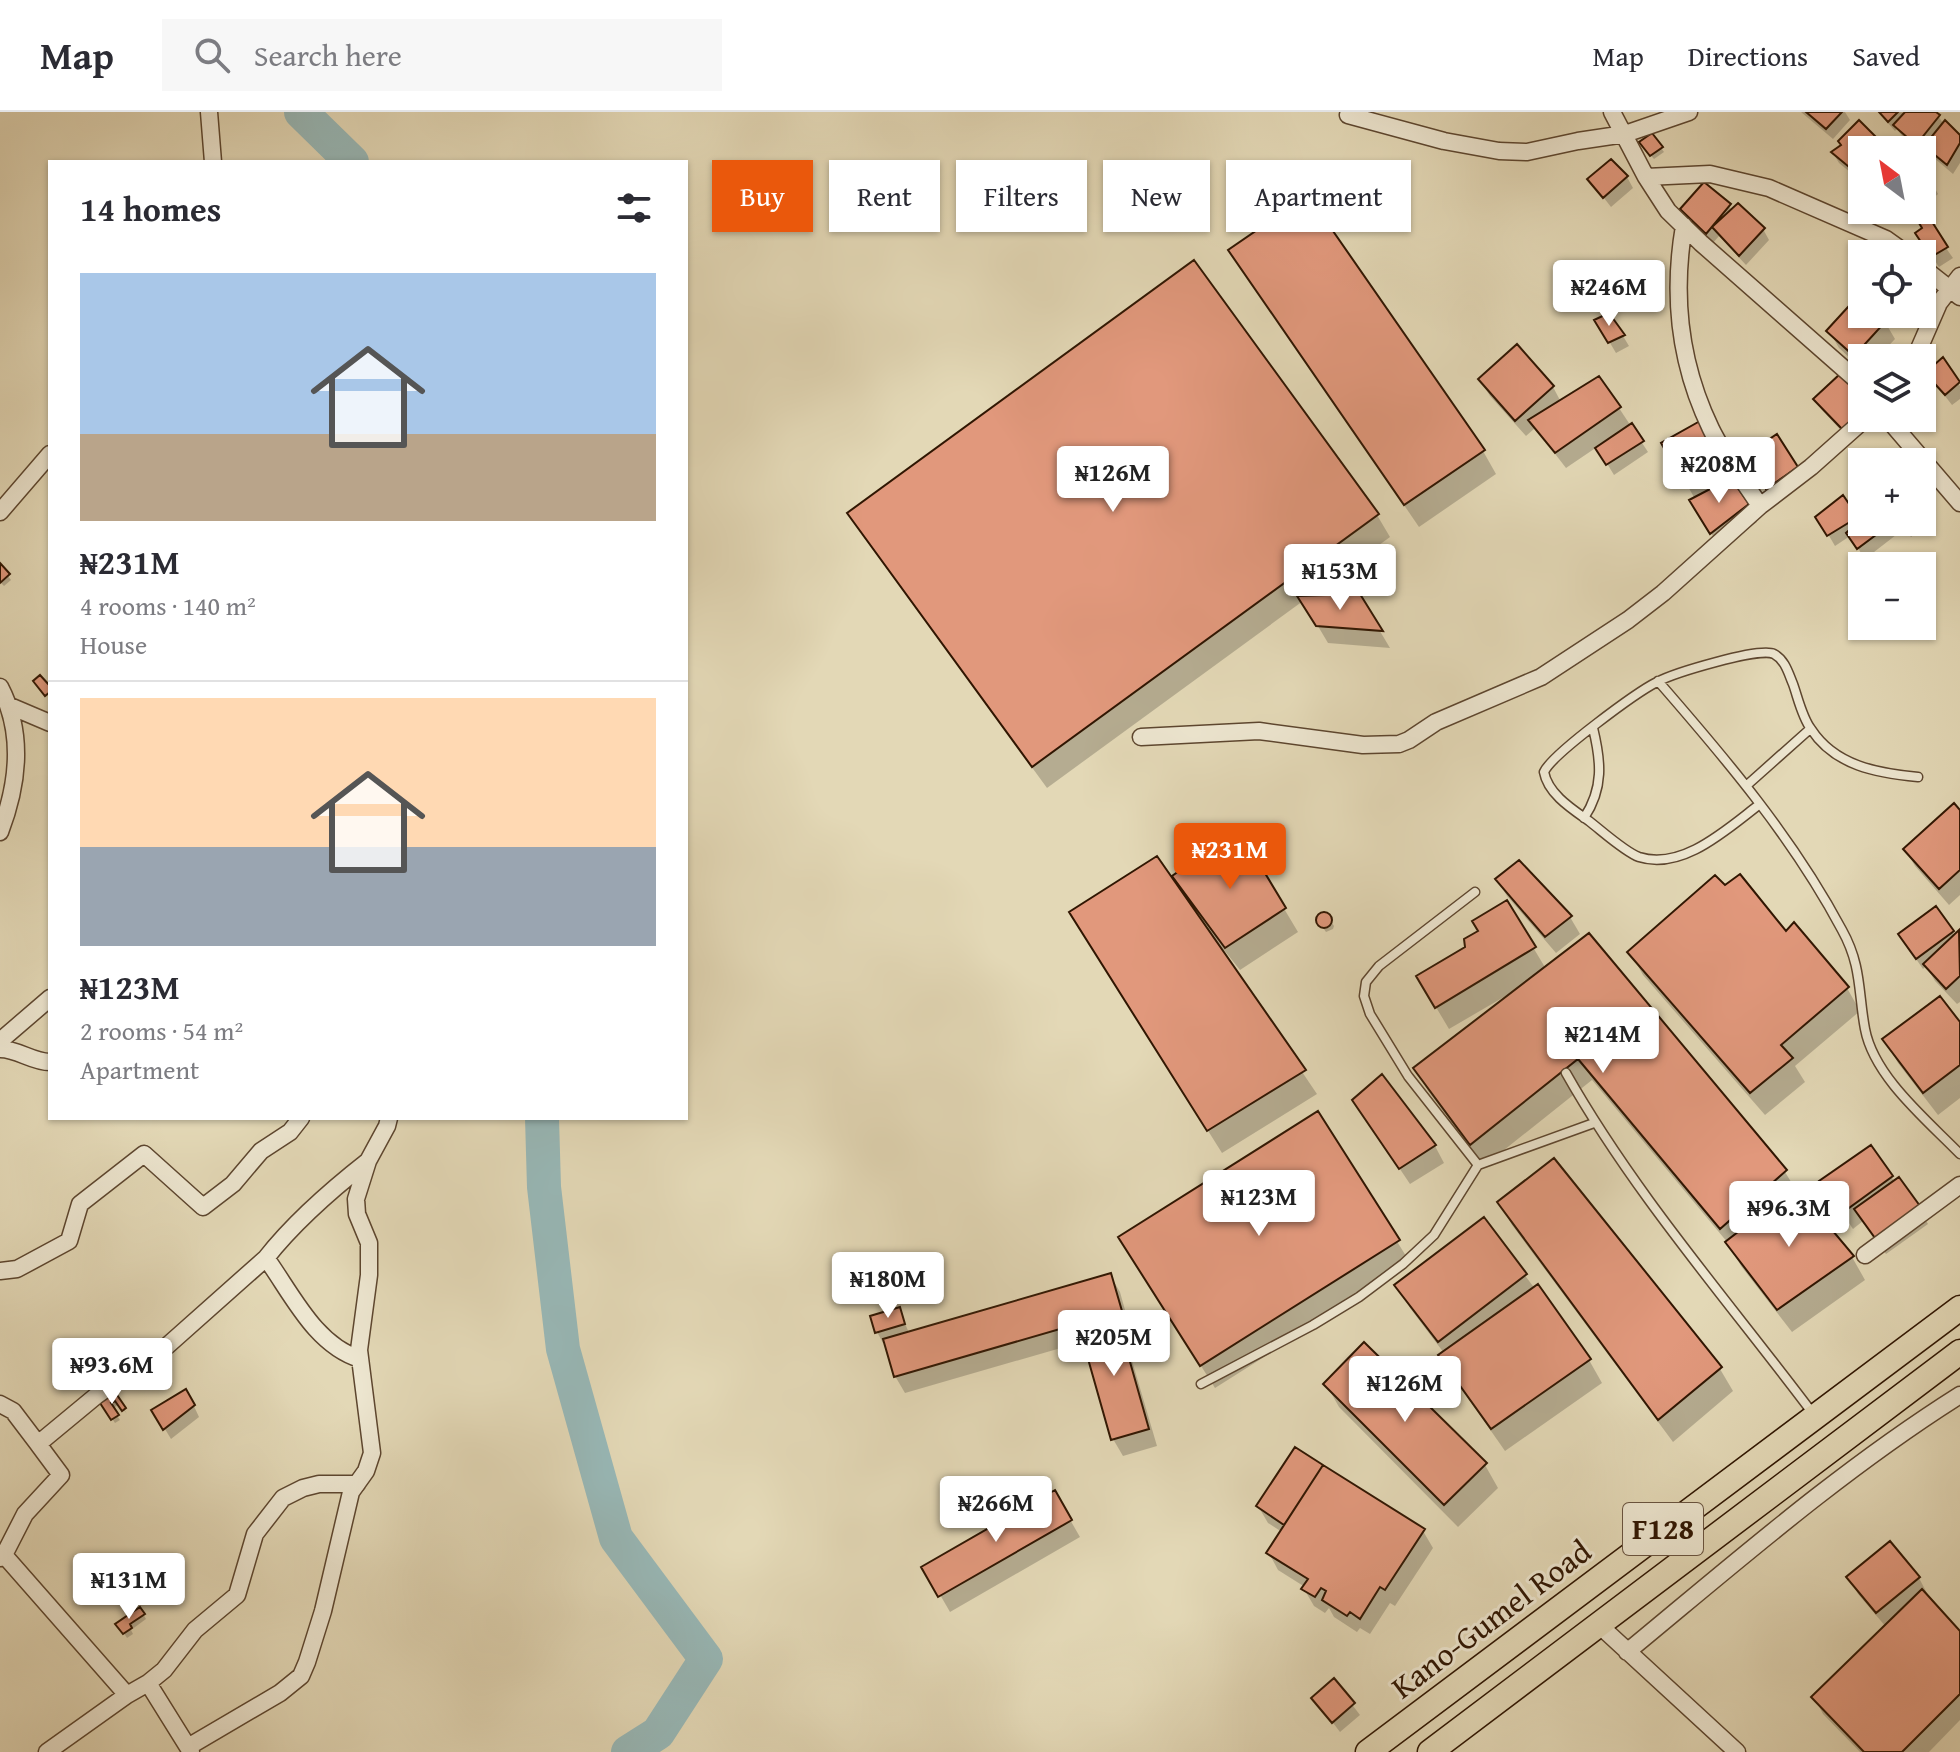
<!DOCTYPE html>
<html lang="en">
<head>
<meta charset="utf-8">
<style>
	body { margin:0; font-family:"Gentium Book Plus",serif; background:#f7f7f7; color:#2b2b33; height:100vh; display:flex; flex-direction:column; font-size:30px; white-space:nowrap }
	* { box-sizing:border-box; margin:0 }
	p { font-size:26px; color:#7c7c81 }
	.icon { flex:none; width:44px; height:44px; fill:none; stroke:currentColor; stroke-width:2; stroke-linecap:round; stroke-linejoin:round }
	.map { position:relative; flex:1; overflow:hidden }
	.details { position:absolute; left:48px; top:48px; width:640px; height:960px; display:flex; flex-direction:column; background:#fff; border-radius:0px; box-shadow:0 2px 6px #0004 }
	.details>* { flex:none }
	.guide { position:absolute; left:712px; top:48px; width:760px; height:72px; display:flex; gap:16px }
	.needle { width:52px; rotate:328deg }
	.buttons { position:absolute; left:1848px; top:24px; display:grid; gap:16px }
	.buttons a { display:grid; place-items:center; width:88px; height:88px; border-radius:0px; background:#fff; box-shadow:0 2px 6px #0004; font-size:40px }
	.price { position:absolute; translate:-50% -68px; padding:0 18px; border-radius:8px; background:#fff; color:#222; font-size:26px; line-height:52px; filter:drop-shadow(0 2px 4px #0008) }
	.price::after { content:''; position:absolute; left:50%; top:48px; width:24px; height:18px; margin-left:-12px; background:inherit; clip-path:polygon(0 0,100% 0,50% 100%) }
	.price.current { background:#ea580c; color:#fff }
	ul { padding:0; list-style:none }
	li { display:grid; align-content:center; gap:16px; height:424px; padding:0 32px }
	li+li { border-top:2px solid #e1e1e2 }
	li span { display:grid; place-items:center; height:248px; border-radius:0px; color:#555 }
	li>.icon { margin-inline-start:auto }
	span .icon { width:144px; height:144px; fill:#fffc; stroke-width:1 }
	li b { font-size:34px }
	h2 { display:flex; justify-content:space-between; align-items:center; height:96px; padding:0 32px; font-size:34px }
	.tag { padding:0 28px; border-radius:0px; background:#fff; box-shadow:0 2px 6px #0004; font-size:28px; line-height:72px }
	.tag.current { background:#ea580c; color:#fff }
	header { display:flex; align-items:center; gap:48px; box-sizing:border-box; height:112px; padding:0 40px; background:#fff; border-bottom:2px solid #e1e1e2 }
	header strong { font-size:38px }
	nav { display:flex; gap:44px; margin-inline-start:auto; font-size:28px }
	.search { width:560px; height:72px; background:#f7f7f7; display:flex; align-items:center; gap:20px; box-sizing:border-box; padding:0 28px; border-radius:0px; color:#7c7c81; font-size:30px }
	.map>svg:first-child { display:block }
	.shadow { fill:#0003 }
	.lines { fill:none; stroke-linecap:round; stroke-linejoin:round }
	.river { stroke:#98b8b7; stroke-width:34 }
	.building { fill:#e1987c; stroke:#301602; stroke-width:2 }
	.lane-casing { stroke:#5d462f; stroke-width:11 }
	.street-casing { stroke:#5d462f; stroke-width:19 }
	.primary-casing { stroke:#301602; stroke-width:27 }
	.lane { stroke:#ede6d0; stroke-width:8 }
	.street { stroke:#ede6d0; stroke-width:16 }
	.primary { stroke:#e3d8b6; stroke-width:24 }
	.labels { text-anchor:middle; stroke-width:6; stroke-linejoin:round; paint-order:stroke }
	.shield { fill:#ede6d0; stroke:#695440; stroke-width:2 }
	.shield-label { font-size:30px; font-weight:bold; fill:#301602 }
	.street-label { font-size:32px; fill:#301602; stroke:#ede6d0 }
</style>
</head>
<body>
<header>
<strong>Map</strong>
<div class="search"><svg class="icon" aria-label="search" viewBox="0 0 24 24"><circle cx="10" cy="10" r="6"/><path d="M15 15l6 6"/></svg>Search here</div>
<nav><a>Map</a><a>Directions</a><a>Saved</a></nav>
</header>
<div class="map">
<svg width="1960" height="1640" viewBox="0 0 1960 1640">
	<rect width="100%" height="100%" fill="#e3d8b6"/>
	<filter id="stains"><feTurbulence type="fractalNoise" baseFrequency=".0025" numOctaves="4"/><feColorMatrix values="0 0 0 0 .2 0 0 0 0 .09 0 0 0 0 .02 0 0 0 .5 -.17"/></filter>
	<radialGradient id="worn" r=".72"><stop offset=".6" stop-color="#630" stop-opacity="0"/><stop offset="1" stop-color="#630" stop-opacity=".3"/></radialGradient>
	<path class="shadow" d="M1801,0H1845L1850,8L1833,27Z
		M1878,0H1933L1939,5L1944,13L1960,26V51L1953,62L1933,45L1928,36L1923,42L1922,38H1918L1902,24L1897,17L1895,19Z
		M1876,27L1879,33L1892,38H1862V69L1858,63L1856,65L1839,51L1833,41L1843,34Z
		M1644,36H1661L1664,40L1654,47Z
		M1611,50L1627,65L1633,76L1611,95L1589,67Z
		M1922,63L1932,71L1938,82L1922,96Z
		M1729,94L1732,99L1763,117L1769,128L1746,153L1719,124L1713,131L1689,108L1682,97Z
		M1893,98H1920L1907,110Z
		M1924,132L1946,136L1953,146L1939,155Z
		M1230,139L1483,339L1496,362L1419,415Z
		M1862,189V202H1876L1885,210L1895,227L1877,246H1862V257L1839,236L1829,219Z
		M1597,209L1623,224L1629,234L1616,241Z
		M1942,248L1960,274V287L1952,293L1927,261Z
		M1480,268L1553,275L1561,290L1619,296L1648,340L1614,363L1597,335L1566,356L1535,316L1526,324L1490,284Z
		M1816,287L1862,288V306L1849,327L1822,298Z
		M1699,312L1729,365L1717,372L1718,375L1731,369L1757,410L1721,437L1701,405L1695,387L1664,332Z
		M1753,356H1797L1773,386Z
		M1842,386L1859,412L1888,410L1896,423L1865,447L1850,424L1835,434L1818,405Z
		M1922,391L1934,407L1911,425L1900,410H1922Z
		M850,402L1377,403L1390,425L1307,486L1359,484L1390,536L1328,531L1303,489L1047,676L863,424Z
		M0,454L11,468L4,474L0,470Z
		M1960,701V783L1949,793L1915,754L1905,737Z
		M1222,731L1250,740L1298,820L1240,858L1224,838L1221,840L1317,982L1222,1041L1085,823Z
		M1497,768L1570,805L1580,822L1556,841L1507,784Z
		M1506,790L1546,857L1785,1060L1796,1078L1852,1145L1865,1168L1792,1220L1741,1154L1728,1131L1592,968L1484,1054L1428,979L1415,956L1510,884L1509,882L1449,917L1418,865L1467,836Z
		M1327,803L1334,814L1333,817L1326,820L1319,810L1322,804Z
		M1952,820L1955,824L1960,822V890L1957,892L1935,869L1926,854L1923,857L1907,834Z
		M1786,822L1847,876L1860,899L1795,954L1805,970L1765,1003L1643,863L1630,840Z
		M1960,914V986L1938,1003L1898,951L1885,928Z
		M1381,964L1435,1034L1444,1051L1410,1072L1365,1005Z
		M1317,1001L1411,1152L1215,1276L1134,1148Z
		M1891,1065L1918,1095L1928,1112L1886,1142L1863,1109L1853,1117L1821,1070Z
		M1499,1090L1720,1257L1733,1279L1673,1330L1512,1113Z
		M1483,1108L1589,1248L1602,1271L1505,1339L1454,1266L1441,1243L1444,1241L1410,1196L1397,1173Z
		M1110,1163L1120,1180L1130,1216L1123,1218L1157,1334L1123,1344L1113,1327L1085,1229L905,1281L895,1264L886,1230L883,1231L877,1220L899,1197L909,1221Z
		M1326,1272L1485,1353L1498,1376L1458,1415L1339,1295Z
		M115,1283L127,1302L119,1292L112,1297L120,1308L115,1311L102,1292Z
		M192,1290L199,1305L171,1327L154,1299Z
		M1295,1338L1423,1419L1433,1436L1395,1494L1390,1491L1370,1522L1360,1516L1357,1520L1334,1505L1329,1496L1325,1501L1314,1494L1304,1477L1305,1475L1278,1458L1269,1441L1282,1420L1268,1411L1258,1394Z
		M1054,1380L1080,1425L950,1500L924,1455Z
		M1890,1431L1919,1466L1928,1483L1926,1485L1960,1522V1608L1929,1640H1860L1823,1602L1814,1585L1886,1515L1858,1482L1849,1465Z
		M140,1497L146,1507L131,1518L133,1522L127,1526L118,1512Z
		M1334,1569L1360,1603L1340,1620L1314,1586Z"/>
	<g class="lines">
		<path class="river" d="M301,0L352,50
			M542,1006L544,1075L563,1237L616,1426L706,1547L658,1621L628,1640"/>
	</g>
	<path class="building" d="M1806,0H1842L1826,17Z
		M1879,0H1898L1888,10Z
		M1905,0H1936L1940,3L1916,33L1893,13Z
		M1859,8L1877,26L1865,38H1862V41L1849,55L1831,40L1841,33L1838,29Z
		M1945,8L1960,23V31L1947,53L1924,34Z
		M1652,21L1663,35L1650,44L1639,30Z
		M1882,27L1895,38H1872Z
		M1611,47L1628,64L1603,86L1587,67Z
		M1862,48V67L1853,57Z
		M1922,60L1933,70L1922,80Z
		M1704,70L1731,92L1706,122L1680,97Z
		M1308,83L1485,338L1404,393L1228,138Z
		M1738,91L1765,116L1739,144L1712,115Z
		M1929,105L1948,135L1931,145L1915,121L1922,116L1919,111Z
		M1194,148L1379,402L1032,655L847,401Z
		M1859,183L1862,186V202H1879L1887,208L1854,244L1826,219Z
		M1609,201L1625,223L1608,231L1594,208Z
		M1517,232L1554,274L1515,309L1478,267Z
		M1943,245L1960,270L1945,283L1925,261Z
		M1840,262L1862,285V299L1842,317L1813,287Z
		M1599,264L1621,295L1555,341L1528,308Z
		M1700,309L1721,347L1682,369L1661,331Z
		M1632,311L1644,329L1606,353L1595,336Z
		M1777,322L1798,355L1766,377L1744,344Z
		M1905,336L1915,348L1889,350L1888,348Z
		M1731,366L1749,392L1710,422L1689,388Z
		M1843,383L1858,405L1827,424L1815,405Z
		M1862,407V410L1892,411L1857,437L1846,421Z
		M0,451L10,462L0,471Z
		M1360,482L1383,519L1316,514L1297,484Z
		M40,563L50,574V580L45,584L33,569Z
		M1954,691L1960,698V758L1939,777L1903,737Z
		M1222,729L1251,738L1286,796L1225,836L1172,764Z
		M1157,744L1306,958L1207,1019L1069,800Z
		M1519,748L1572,804L1545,825L1495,767Z
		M1740,762L1786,819L1794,810L1849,875L1781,933L1793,946L1750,981L1627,840L1715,763L1725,773Z
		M1507,788L1536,835L1435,896L1416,864L1465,835L1464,827L1478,819L1472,809Z
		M1936,794L1954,819L1916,847L1898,822Z
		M1316 808a8 8 0 1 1 16 0a8 8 0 1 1-16 0Z
		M1959,818L1960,864L1946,877L1923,852Z
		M1589,821L1787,1058L1720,1117L1578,947L1470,1033L1413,956Z
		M1940,884L1960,910V953L1923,981L1882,927Z
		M1382,962L1436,1033L1399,1057L1352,988Z
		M1318,999L1400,1128L1200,1254L1118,1125Z
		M1871,1033L1893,1064L1842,1101L1819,1069Z
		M1554,1046L1722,1255L1658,1308L1497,1090Z
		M1899,1065L1920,1094L1875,1126L1854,1097Z
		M1796,1075L1854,1144L1777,1198L1725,1130Z
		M1484,1105L1527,1162L1438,1230L1394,1173Z
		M1111,1161L1122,1199L894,1265L883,1227Z
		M1538,1172L1591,1247L1491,1317L1438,1243Z
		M900,1195L905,1212L875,1221L870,1204Z
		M1117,1204L1149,1317L1111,1328L1079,1215Z
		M1364,1230L1487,1351L1444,1393L1323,1272Z
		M186,1277L195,1293L163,1318L151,1298Z
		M115,1280L126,1296L122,1299L115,1289L111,1291L119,1303L111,1308L100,1291Z
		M1295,1335L1323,1353L1284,1413L1256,1394Z
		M1323,1353L1425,1417L1385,1478L1380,1475L1360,1507L1350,1500L1347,1504L1322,1488L1326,1479L1321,1476L1315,1485L1301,1477L1308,1467L1266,1441Z
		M1055,1378L1072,1408L938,1485L921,1455Z
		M1890,1429L1920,1465L1876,1501L1846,1465Z
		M1922,1477L1960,1519V1582L1902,1640H1864L1811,1585Z
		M140,1495L145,1502L130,1512L132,1516L123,1522L115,1512Z
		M1334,1566L1355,1591L1332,1611L1311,1586Z"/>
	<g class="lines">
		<defs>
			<path id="lane" d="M1658,569C1726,647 1793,726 1842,818C1862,854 1858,880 1865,917C1874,965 1927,1008 1960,1042
				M1746,674L1810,617
				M1760,692C1728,716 1683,759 1639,745C1625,740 1602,719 1589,709C1572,697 1548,682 1544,660C1552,642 1637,580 1657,570C1674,561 1759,535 1774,542C1785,548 1788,560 1793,572C1798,586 1802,605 1811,617C1835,654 1877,661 1918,665
				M1584,706C1604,676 1601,649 1593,616
				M1475,780L1379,854L1366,870L1364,884L1370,902L1408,964L1478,1053
				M1566,961C1635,1083 1730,1191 1814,1303
				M1201,1272L1313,1213L1359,1185L1403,1152L1434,1123L1478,1053L1594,1011"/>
			<path id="street" d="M209,0L213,50
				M1612,0L1646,65L1668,99L1701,131L1859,270
				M1348,3L1444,29L1499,39L1527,40L1578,29L1625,22L1689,0
				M1646,65L1710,62L1769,76L1886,127L1907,142
				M1684,114C1672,184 1680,253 1711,317C1724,344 1744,369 1760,394
				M1922,155L1960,185
				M1915,246L1939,191L1960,164
				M1887,306L1960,391
				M0,400L50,342
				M0,575C24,621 18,673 0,720
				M10,594L50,611
				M1141,625L1259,619L1363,633L1399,632L1409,628L1436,610L1541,565L1628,508L1663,481L1760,394L1811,355L1866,306
				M0,929L50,886
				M0,937C18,937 32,950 50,950
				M1865,1143L1960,1073
				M266,1146C292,1182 315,1233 360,1247
				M0,1159L17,1157L69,1129L80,1092L144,1042L203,1095L233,1072L261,1039L290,1020L301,1006
				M0,1292L13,1299L38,1332
				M4,1443L127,1583
				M0,1446L4,1443L25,1402L61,1363L38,1332L96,1284L167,1234L266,1146C295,1109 331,1078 368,1049
				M1598,1512L1737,1640
				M1627,1540C1735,1451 1841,1358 1960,1283
				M148,1571L191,1640
				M188,1635L280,1581L301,1564L307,1550L323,1499L351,1380L366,1359L372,1341L359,1238L369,1163V1131L357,1102L356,1087L368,1049L387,1014L389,1006
				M47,1640L127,1583L148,1571L164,1558L195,1518L237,1483L255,1422L283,1386L303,1376L319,1372H357"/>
			<path id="primary" d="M1368,1640L1960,1196
				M1430,1640L1960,1240"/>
		</defs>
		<use href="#lane" class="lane-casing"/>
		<use href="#street" class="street-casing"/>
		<use href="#primary" class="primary-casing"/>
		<use href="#lane" class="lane"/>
		<use href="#street" class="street"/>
		<use href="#primary" class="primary"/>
	</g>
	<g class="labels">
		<rect class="shield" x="1623" y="1391" width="80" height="52" rx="6"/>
		<g class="shield-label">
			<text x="1663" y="1427">F128</text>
		</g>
		<g class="street-label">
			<text transform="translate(1491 1507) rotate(-37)" y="11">Kano-Gumel Road</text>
		</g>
	</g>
	<rect width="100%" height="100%" filter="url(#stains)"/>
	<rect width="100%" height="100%" fill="url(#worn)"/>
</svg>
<div class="buttons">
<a><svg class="needle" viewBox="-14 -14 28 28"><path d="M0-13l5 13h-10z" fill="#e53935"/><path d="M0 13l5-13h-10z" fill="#7c7c81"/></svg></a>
<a><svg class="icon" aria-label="locate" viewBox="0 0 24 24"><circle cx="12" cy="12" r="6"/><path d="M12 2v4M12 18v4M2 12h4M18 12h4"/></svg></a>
<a><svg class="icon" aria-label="layers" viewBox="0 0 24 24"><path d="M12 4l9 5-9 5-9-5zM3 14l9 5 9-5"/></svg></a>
<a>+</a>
<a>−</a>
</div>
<b class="price" style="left:1609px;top:216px">₦246M</b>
<b class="price" style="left:1719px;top:393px">₦208M</b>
<b class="price" style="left:1113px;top:402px">₦126M</b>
<b class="price" style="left:1340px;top:500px">₦153M</b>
<b class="price current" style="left:1230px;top:779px">₦231M</b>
<b class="price" style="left:1603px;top:963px">₦214M</b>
<b class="price" style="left:1259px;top:1126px">₦123M</b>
<b class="price" style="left:1789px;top:1137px">₦96.3M</b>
<b class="price" style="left:888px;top:1208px">₦180M</b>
<b class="price" style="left:1114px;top:1266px">₦205M</b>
<b class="price" style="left:112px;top:1294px">₦93.6M</b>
<b class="price" style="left:1405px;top:1312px">₦126M</b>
<b class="price" style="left:996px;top:1432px">₦266M</b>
<b class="price" style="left:129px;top:1509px">₦131M</b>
<div class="guide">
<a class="tag current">Buy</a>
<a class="tag">Rent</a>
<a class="tag">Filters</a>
<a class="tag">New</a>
<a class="tag">Apartment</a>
</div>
<section class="details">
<h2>14 homes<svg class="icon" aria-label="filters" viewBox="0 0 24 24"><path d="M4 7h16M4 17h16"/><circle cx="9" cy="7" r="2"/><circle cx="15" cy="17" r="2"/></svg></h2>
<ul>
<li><span style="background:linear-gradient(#a9c7e8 65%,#b9a48a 0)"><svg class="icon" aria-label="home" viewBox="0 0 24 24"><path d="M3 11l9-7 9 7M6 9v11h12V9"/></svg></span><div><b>₦231M</b><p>4 rooms · 140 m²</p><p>House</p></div></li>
<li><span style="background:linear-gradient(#ffd9b3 60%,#9aa5b1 0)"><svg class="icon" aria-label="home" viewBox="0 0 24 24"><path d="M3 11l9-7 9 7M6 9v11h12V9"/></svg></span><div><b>₦123M</b><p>2 rooms · 54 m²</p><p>Apartment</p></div></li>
</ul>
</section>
</div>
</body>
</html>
